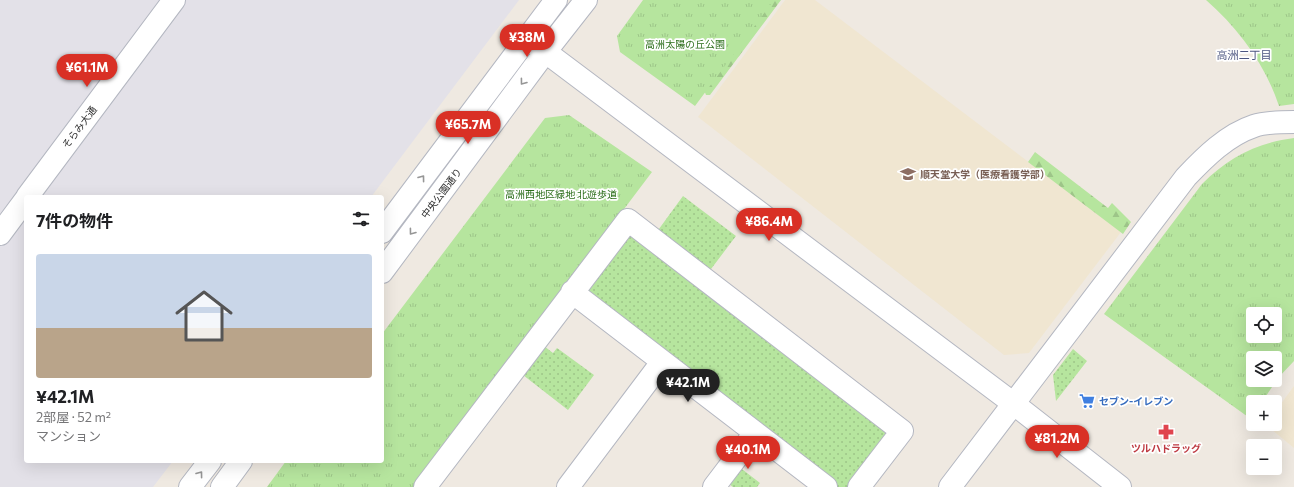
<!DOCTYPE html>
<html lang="ja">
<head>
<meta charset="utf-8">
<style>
	body { margin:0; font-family:Commissioner,"Noto Sans JP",sans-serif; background:#f2f2f2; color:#202124; height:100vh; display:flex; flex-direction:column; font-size:15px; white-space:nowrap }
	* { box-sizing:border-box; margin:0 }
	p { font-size:13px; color:#757577 }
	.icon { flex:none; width:22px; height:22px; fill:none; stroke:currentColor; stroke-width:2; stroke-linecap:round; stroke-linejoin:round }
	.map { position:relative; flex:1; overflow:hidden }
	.drawer { position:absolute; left:24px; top:195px; width:360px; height:268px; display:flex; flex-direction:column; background:#fff; border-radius:4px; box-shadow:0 4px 16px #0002 }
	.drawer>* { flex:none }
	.tools { position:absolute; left:1246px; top:307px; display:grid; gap:8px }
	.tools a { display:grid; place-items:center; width:36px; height:36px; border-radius:4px; background:#fff; box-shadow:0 4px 16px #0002; font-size:20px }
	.price { position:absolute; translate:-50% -34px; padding:0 9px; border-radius:14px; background:#d93025; color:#fff; font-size:13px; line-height:26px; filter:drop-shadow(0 1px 2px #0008) }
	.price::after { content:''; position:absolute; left:50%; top:24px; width:12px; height:9px; margin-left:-6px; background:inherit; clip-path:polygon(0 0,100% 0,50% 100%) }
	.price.on { background:#222; color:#fff }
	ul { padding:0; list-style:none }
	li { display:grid; align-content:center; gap:8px; height:212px; padding:0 12px }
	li+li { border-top:1px solid #e0e0e0 }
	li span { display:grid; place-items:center; height:124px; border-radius:4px; color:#555 }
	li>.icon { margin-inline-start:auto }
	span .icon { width:72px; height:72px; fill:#fffc; stroke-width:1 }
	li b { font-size:17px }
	h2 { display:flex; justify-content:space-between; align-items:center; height:48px; padding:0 12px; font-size:17px }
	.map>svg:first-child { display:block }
	.industrial { fill:#e3e1e8 }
	.education { fill:#f0e6d1 }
	.grass { fill:url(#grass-dots) }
	.forest { fill:url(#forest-firs) }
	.park { fill:url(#park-tufts); fill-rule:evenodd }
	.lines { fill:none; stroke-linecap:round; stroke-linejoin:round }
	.minor-casing { stroke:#b4b7c1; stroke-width:24 }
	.minor { stroke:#fff; stroke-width:22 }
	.oneway { stroke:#969696 }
	.labels { text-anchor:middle; stroke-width:3.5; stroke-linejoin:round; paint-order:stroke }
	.park-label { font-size:10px; fill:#2c6e1b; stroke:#fff }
	.street-label { font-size:10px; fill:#2e2e2e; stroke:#fff }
	.education-label { font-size:10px; font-weight:bold; fill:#785e54; stroke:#fff; text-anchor:start }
	.shop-label { font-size:10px; font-weight:bold; fill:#366cbe; stroke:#fff; text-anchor:start }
	.health-label { font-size:10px; font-weight:bold; fill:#be3a42; stroke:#fff }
	.neighbourhood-label { font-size:11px; fill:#4d5680; stroke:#fff }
</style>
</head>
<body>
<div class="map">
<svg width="1294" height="487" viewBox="0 0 1294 487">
	<defs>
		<pattern id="grass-dots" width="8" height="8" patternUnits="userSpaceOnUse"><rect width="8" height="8" fill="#b6e59e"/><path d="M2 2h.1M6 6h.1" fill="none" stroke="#9dc588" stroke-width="1.8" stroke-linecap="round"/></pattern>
		<pattern id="forest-firs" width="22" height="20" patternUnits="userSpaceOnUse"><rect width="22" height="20" fill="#b6e59e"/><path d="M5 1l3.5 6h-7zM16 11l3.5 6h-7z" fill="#9dc588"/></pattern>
		<pattern id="park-tufts" width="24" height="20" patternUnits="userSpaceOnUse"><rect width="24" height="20" fill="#b6e59e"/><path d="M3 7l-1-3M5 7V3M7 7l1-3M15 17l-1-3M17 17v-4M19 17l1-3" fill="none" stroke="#9dc588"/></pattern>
	</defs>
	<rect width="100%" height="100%" fill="#efe9e1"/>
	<path class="industrial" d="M0,0H519L371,197H26V461H173L153,487H0Z"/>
	<path class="education" d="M785,0H815L1121,232L1029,353L1004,355L698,117Z
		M1294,386V448L1266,425L1275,424V412Z"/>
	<path class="grass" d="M683,196L736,236L708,273L656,233Z
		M632,233L887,429L888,436L850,487H838L586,296L585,288Z
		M544,346L553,353L557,348L594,375L568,410L523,375Z
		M1073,349L1087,361L1056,401L1053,375Z
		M738,466L760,483L757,487H733L726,482Z"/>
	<path class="forest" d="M770,0H781L710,95H706L704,90Z
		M1035,152L1108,208L1112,203L1131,222L1123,234L1028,162Z"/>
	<path class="park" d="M643,0H774L695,106L620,52L617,36Z
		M1206,0H1294V104L1279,106C1265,64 1239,29 1206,0Z
		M569,115L652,172L414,487H267L286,461H382V334L545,118Z
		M1294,138V361L1278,378L1262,402H1253V416L1251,419L1104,314L1202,184C1229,157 1256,143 1294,138ZM1253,314H1275V336H1253ZM1253,358H1275V380H1253Z"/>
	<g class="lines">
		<defs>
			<path id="minor" d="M527,38L1014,404L1120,487
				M27,197L174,0
				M382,232L556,0
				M0,234L26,199
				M382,272L546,51L586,0
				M572,292L826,487
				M190,487L210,461
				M222,487L241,461
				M425,487L628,220L902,431L859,487
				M568,487L662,362
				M714,487L755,433
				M950,487L1186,177C1205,157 1227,135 1254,126C1266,122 1281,122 1294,122"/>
		</defs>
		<use href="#minor" class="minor-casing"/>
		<use href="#minor" class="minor"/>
	</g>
	<defs><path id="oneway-chevron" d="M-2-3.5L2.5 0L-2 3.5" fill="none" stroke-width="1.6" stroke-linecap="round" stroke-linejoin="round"/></defs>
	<g class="oneway">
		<use href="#oneway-chevron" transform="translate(523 82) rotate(127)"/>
		<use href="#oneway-chevron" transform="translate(422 178) rotate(-53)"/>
		<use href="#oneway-chevron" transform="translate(412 232) rotate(127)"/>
		<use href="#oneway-chevron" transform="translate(200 474) rotate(-53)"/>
	</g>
	<defs>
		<symbol id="university-bare" viewBox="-9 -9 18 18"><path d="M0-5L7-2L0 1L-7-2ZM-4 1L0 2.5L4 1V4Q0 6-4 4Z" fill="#8d6e63" stroke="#fff" stroke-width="2.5" paint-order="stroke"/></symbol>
		<symbol id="supermarket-bare" viewBox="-9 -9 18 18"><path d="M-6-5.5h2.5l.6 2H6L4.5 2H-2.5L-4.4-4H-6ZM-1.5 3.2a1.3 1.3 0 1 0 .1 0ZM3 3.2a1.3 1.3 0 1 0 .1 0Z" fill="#3f7fe0" stroke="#fff" stroke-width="2.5" paint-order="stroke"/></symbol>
		<symbol id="pharmacy-bare" viewBox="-9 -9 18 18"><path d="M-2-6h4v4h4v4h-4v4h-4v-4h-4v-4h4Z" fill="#e0444e" stroke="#fff" stroke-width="2.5" paint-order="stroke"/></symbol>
	</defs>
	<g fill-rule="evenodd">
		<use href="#university-bare" x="897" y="163" width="22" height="22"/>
		<use href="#supermarket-bare" x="1076" y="390" width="22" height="22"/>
		<use href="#pharmacy-bare" x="1155" y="421" width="22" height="22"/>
	</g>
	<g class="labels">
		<g class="park-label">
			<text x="685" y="48">高洲太陽の丘公園</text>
			<text x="561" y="198">高洲西地区緑地 北遊歩道</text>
		</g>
		<g class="street-label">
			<text transform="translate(79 127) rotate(-53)" y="4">そらみ大通</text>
			<text transform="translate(441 193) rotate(-53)" y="4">中央公園通り</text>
		</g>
		<g class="education-label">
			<text x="920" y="178">順天堂大学（医療看護学部）</text>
		</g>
		<g class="shop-label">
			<text x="1099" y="405">セブン-イレブン</text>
		</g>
		<g class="health-label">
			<text x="1166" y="452">ツルハドラッグ</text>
		</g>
		<g class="neighbourhood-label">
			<text x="1244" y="59">高洲二丁目</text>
		</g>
	</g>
</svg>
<div class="tools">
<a><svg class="icon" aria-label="locate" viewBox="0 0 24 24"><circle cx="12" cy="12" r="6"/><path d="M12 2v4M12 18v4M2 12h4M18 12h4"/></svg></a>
<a><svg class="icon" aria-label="layers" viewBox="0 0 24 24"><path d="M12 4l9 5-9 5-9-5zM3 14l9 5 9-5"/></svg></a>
<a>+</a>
<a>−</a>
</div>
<b class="price" style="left:527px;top:58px">¥38M</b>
<b class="price" style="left:87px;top:88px">¥61.1M</b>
<b class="price" style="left:468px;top:145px">¥65.7M</b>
<b class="price" style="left:769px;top:242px">¥86.4M</b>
<b class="price on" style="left:688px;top:403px">¥42.1M</b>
<b class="price" style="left:1057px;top:459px">¥81.2M</b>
<b class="price" style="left:748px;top:470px">¥40.1M</b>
<section class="drawer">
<h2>7件の物件<svg class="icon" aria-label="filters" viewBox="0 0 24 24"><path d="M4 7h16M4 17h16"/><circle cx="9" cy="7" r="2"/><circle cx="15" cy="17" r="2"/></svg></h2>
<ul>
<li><span style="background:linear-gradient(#c9d6e8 60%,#b9a48a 0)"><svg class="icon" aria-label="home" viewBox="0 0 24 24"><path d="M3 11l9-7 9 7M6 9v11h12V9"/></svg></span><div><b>¥42.1M</b><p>2部屋 · 52 m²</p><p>マンション</p></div></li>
</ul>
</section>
</div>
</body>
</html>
